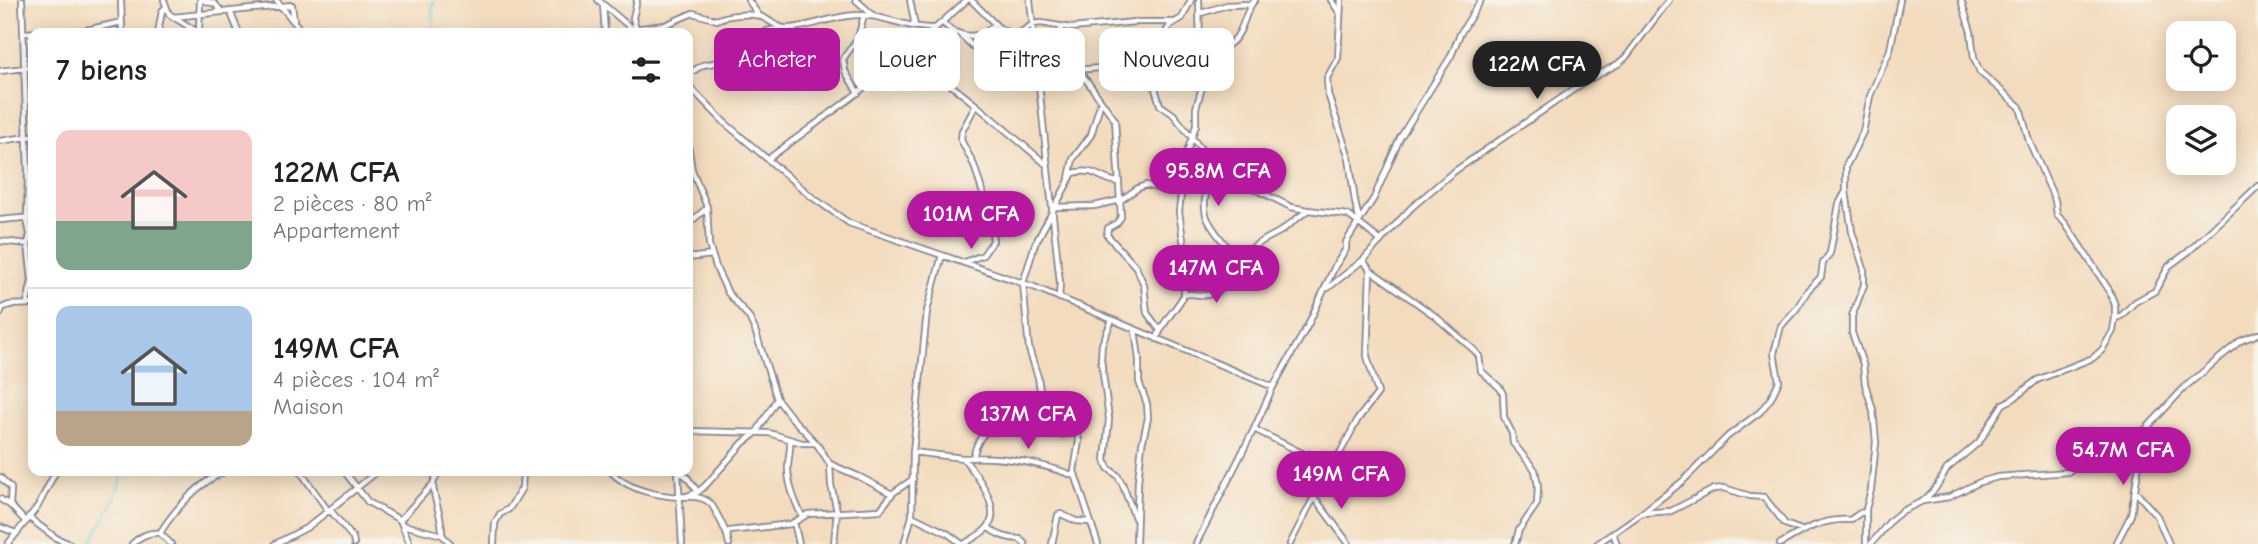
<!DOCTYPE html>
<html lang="fr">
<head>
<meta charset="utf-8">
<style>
	body { margin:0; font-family:"Comic Neue",sans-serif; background:#f2f2f2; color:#222; height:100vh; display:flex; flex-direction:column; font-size:26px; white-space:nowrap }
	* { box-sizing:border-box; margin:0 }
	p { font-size:23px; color:#767676 }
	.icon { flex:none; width:38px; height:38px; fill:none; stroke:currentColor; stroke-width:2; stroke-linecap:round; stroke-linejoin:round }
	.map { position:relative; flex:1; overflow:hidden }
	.panel { position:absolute; left:28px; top:28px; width:665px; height:448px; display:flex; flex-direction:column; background:#fff; border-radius:14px; box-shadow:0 4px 18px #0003 }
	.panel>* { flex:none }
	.guide { position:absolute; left:714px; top:28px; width:665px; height:63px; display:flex; gap:14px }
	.controls { position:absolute; left:2166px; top:21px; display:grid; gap:14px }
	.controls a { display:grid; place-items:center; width:70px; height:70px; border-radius:14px; background:#fff; box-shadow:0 4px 18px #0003; font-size:35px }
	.price { position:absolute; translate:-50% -60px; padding:0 16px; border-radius:24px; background:#b5179e; color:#fff; font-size:23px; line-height:46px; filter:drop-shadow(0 2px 4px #0008) }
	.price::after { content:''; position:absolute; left:50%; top:42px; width:21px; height:16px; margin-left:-10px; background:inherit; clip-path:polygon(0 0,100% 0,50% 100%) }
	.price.current { background:#222; color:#fff }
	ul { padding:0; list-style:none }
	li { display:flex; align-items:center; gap:21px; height:175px; padding:0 28px }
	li+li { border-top:2px solid #e0e0e0 }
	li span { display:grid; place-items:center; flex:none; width:196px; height:140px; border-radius:14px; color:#555 }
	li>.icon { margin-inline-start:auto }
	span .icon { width:84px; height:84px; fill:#fffc; stroke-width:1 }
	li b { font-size:30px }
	h2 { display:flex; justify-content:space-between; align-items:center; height:84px; padding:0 28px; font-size:30px }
	.tag { padding:0 24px; border-radius:14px; background:#fff; box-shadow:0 4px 18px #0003; font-size:24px; line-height:63px }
	.tag.current { background:#b5179e; color:#fff }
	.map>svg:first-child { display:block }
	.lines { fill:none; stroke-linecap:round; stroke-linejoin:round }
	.stream { stroke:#56c3ce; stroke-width:2 }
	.minor-casing { stroke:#87858e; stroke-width:8 }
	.minor { stroke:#fff; stroke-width:4.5 }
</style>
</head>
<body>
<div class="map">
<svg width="2258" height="544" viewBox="0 0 2258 544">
	<rect width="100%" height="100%" fill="#f7f3e8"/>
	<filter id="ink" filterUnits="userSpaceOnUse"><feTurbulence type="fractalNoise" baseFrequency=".0143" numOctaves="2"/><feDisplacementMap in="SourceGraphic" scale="14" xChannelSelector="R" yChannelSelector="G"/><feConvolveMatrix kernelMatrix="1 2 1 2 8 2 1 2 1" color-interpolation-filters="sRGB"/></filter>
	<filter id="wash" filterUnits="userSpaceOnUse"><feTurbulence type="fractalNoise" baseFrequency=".00686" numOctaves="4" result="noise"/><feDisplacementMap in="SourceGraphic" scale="28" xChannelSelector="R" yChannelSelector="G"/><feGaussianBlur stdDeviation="1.57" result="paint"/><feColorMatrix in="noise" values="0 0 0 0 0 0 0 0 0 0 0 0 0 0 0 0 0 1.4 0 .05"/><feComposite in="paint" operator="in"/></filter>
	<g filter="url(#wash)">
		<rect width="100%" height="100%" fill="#f3dbbd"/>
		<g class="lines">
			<path class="stream" d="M434,0L432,7L435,33
				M89,544C105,521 116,498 124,471"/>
		</g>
	</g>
	<g filter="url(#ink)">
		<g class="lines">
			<defs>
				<path id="minor" d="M22,0L28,172L27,220L30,234L28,244L32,281L27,303
					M121,0L122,33
					M164,0L169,14L199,33
					M203,0L215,4L221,11
					M276,0L303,33
					M598,0L637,33
					M748,0L758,14
					M856,0L874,16
					M910,0L915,26
					M971,0L998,27L1014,37L1033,24L1041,23L1072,28L1135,22H1173
					M1030,0L1060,283L1059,298
					M1191,0L1182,18L1170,25L1162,39L1140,63L1151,75L1160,105L1173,114L1209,159L1225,174L1291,207L1308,210
					M1331,0L1339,12
					M1341,0L1338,58L1327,78L1328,94L1349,158L1355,202L1359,219
					M1961,0L1971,32L1974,58L1980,72L2020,107L2029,141L2055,200L2057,215L2065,223L2109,290L2115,305V318
					M603,5L605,33
					M230,11L239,33
					M1201,13L1227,5L1251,4
					M173,17L292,5L294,20
					M942,22C957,38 980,42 995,24
					M1060,27L1079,70L1115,120L1121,217L1117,223L1108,228L1107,235L1136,267L1144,285L1147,313L1159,329
					M633,29L665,25L693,13L717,20C726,15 749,13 759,16C768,18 775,27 784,28C805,30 836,14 859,15C885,15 908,29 934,28
					M636,29L633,18L637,0
					M199,32L200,0
					M23,33L86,30L122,22
					M158,33L162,11L166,7
					M960,34C972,45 986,61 1002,66C1034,78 1200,63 1228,45C1245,34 1243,12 1255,0
					M0,71L33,67
					M688,74L703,65L725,61L738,55L767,31L782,28
					M688,85L725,123L812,197L849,223L1034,287L1273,387
					M858,93L845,71L843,59L858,38L864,15
					M976,105L1047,165
					M0,141L33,136
					M768,159L851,98L914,47
					M1069,178L1073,159L1091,135L1101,101
					M1054,207L1094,206L1121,200L1138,188L1146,185L1161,189L1184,170L1209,159C1213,179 1201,195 1206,215C1213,237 1237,249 1239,273C1233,283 1219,293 1207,295C1198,296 1192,292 1184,295C1176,310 1161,323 1157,339
					M0,220L33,217
					M688,224L707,208
					M0,241L28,244
					M688,258L712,255
					M1237,260L1257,244L1281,231L1308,210L1348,215L1381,241
					M1363,260L1370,270L1435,316L1474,350L1479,356L1481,371L1500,388L1503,394L1504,417L1512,433L1513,443L1535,470L1538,486L1537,504L1519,530L1515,544
					M965,262L983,255L993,241L990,216L974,165L961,140L962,131L976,105L928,67L914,47L967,0
					M1328,288L1363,260L1411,208L1452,173L1586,81L1618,64L1626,57L1669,0
					M1184,295L1186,260L1179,212L1185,158L1196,125V108L1205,77L1200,54L1199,0
					M0,314L2,308L9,305L33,304
					M1112,320L1102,344L1101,359L1109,419L1105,460L1108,468L1117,475L1122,483L1135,518
					M1135,330L1139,359V382L1147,404L1148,418L1142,444L1138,481L1136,544
					M777,399L791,417L816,443L830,464L831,485L837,511L834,544
					M1254,429L1332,468L1314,497L1290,544
					M688,431L769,433L802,443H815
					M790,440C791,450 788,458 788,468C788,484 795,502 802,516
					M913,452L963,458C975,472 1004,510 987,528C981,535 971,539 964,544
					M964,458C1001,456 1041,463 1075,476
					M973,458C976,442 986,425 1003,422L1038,432
					M830,464L860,477L892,494
					M1332,468L1358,419L1378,393L1367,356L1370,271
					M300,471L329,512
					M344,471L368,502L400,520L410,544
					M610,471C627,488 646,493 669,496C683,498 700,493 711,504C713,506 725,529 726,533
					M678,471L682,544
					M679,472L686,476L698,492
					M0,477L11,488L10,505
					M433,485C434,502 443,518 442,535
					M2135,491L2157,516L2169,544
					M684,497L698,492L706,485L743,443L756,433L777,399L755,330L749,317L728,293L717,270L709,245L707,207L692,170L688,144
					M1314,497L1349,544
					M0,499L10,505L26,522
					M1923,501L1935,489L1947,469L1979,442L2003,404L2013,399L2037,380L2093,358L2102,350L2113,331L2115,318L2121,316L2135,302L2155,291L2169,266L2188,252L2258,186
					M331,511L353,538L354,544
					M1642,513L1683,481L1728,436L1760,412L1771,398L1779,381L1774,353L1781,326L1797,308L1808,290L1821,277L1823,263L1830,253L1839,204L1846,191
					M912,516L947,533L962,544
					M28,517L56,538L70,544
					M400,520L433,484L438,471
					M794,522L799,544
					M403,525L442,535L451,544
					M0,527L16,533
					M988,527C996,535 1009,539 1020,539L1025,544
					M160,533C175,509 199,482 226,471
					M1613,533L1617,544
					M8,544L38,506L56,471
					M132,544C139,537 149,532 160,533L171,544
					M275,544L308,527L378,471
					M494,544L495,523L500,514L509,509L522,488L523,471
					M729,544L727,535L729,531L791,524L808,514L880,510L893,493L913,479
					M904,544L912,516L913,452L927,311L942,255
					M1052,544L1058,515L1061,514L1076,521L1090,522
					M1098,544L1074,471L1079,441L1077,433L1057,435L1038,432L1041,397L1038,377L1029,349L1023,283L1035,244L1073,173C1097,167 1100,181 1119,182
					M1196,544L1254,429L1273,387L1308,325L1335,266L1346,249V242L1374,198L1400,138L1451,56L1460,34L1481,0
					M1597,544L1642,513L1671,511L1714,489L1724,488L1750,496L1764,497L1785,524L1801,530
					M1780,544C1803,530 1823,518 1850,520L1860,513L1866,512
					M1866,544V509L1871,490L1876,442L1873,410L1865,384L1863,364L1852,333V316L1864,285V269L1852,232L1846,191V166L1863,132L1870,96L1890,50L1900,0
					M1871,544L1891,520L1902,511L1923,501L1949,497L1980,482L1998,477L2068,472L2079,463L2144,431L2185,387L2240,341L2258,334
					M2116,544L2131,515L2144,432"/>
			</defs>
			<use href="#minor" class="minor-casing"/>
			<use href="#minor" class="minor"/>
		</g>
	</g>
</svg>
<div class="controls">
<a><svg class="icon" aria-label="locate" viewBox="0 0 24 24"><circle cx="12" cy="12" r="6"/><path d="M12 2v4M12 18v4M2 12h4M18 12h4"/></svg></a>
<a><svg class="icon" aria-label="layers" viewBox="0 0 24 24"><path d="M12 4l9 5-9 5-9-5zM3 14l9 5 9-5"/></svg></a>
</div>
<b class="price current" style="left:1537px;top:101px">122M CFA</b>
<b class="price" style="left:1218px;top:208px">95.8M CFA</b>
<b class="price" style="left:971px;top:251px">101M CFA</b>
<b class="price" style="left:1216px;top:305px">147M CFA</b>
<b class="price" style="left:1028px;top:451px">137M CFA</b>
<b class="price" style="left:2123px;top:487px">54.7M CFA</b>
<b class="price" style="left:1341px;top:511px">149M CFA</b>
<div class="guide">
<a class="tag current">Acheter</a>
<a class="tag">Louer</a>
<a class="tag">Filtres</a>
<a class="tag">Nouveau</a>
</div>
<section class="panel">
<h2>7 biens<svg class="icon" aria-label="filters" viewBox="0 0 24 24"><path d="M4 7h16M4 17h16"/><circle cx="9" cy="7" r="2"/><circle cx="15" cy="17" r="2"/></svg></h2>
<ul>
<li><span style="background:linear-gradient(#f6c9c9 65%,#7fa58c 0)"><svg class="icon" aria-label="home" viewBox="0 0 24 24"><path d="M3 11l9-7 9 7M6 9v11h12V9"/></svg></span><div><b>122M CFA</b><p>2 pièces · 80 m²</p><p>Appartement</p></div></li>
<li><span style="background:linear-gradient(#a9c7e8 75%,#b9a48a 0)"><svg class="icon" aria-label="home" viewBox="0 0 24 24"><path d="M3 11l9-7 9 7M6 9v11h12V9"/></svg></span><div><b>149M CFA</b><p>4 pièces · 104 m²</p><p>Maison</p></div></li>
</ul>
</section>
</div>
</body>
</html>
